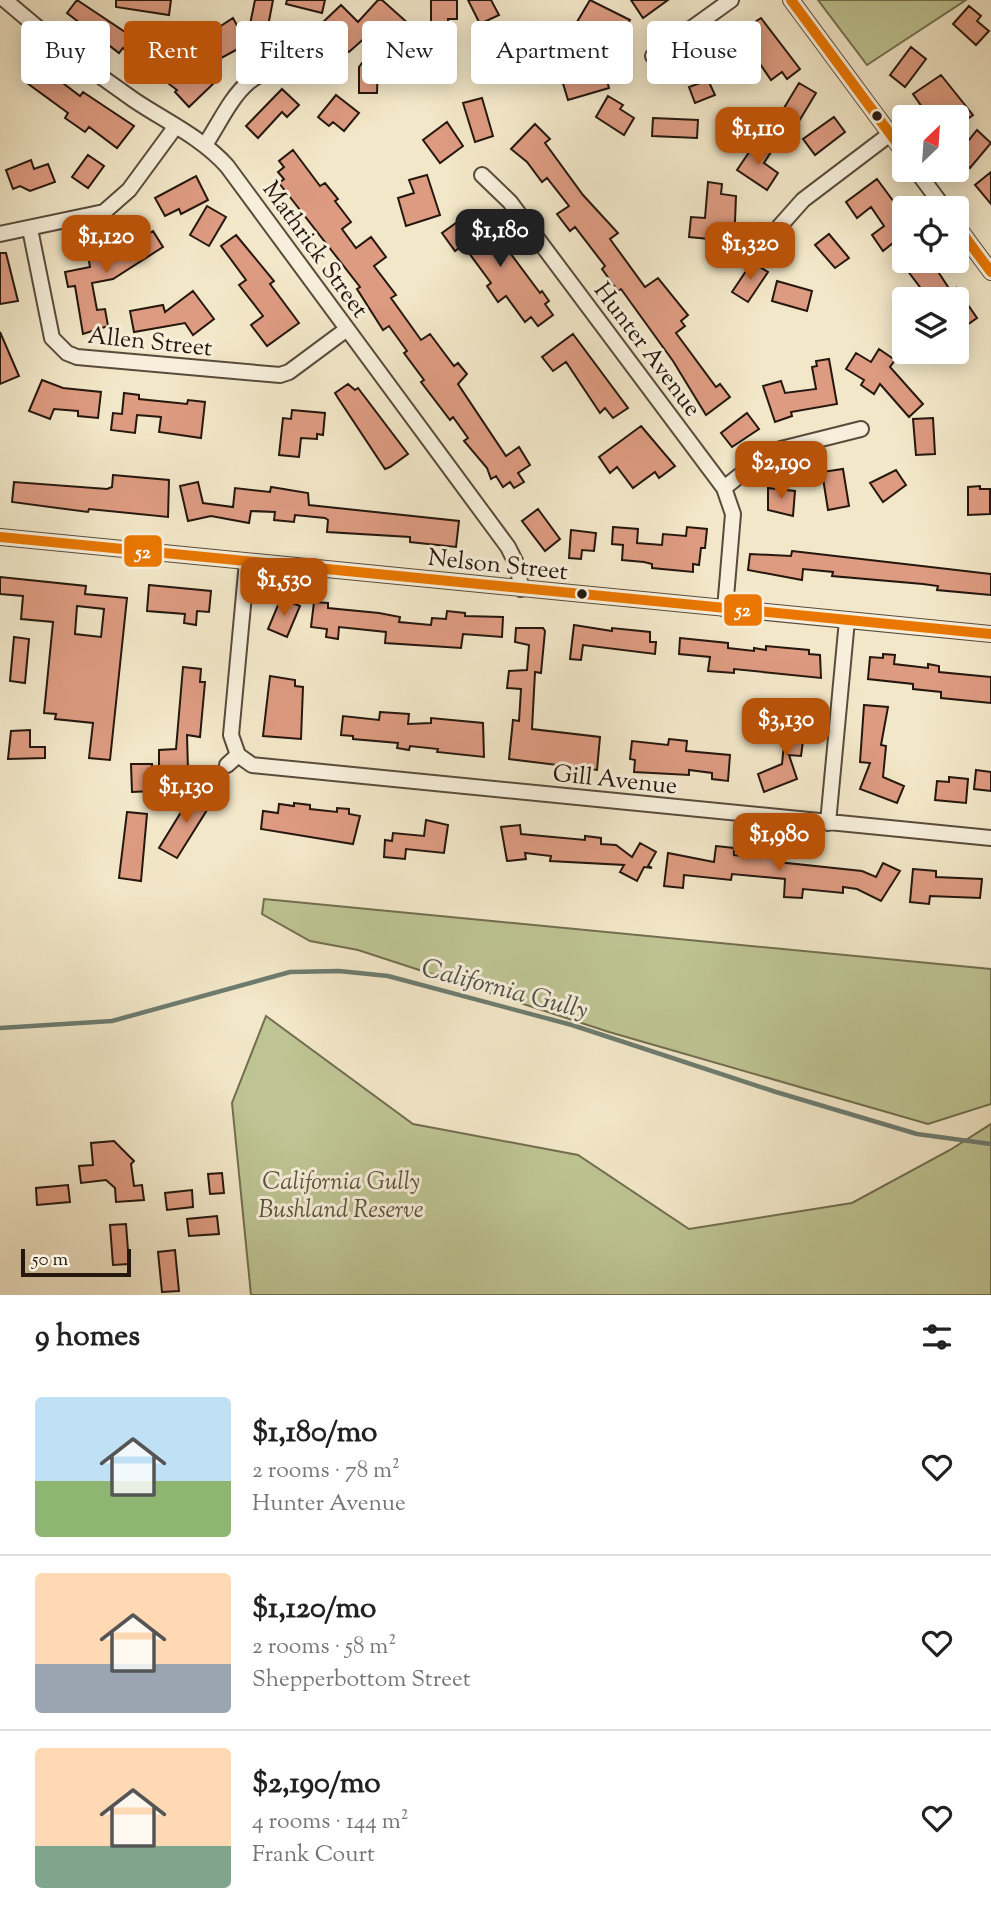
<!DOCTYPE html>
<html lang="en">
<head>
<meta charset="utf-8">
<style>
	body { margin:0; font-family:"Sorts Mill Goudy",serif; background:#f2f2f2; color:#222; height:100vh; display:flex; flex-direction:column; font-size:26px; white-space:nowrap }
	* { box-sizing:border-box; margin:0 }
	p { font-size:23px; color:#767676 }
	.icon { flex:none; width:38px; height:38px; fill:none; stroke:currentColor; stroke-width:2; stroke-linecap:round; stroke-linejoin:round }
	.map { position:relative; height:1295px; overflow:hidden }
	.details { display:flex; flex-direction:column; background:#fff; flex:1 }
	.details>* { flex:none }
	.top-card { position:absolute; left:21px; top:21px; width:950px; height:63px; display:flex; gap:14px }
	.needle { width:46px; rotate:25deg }
	.fabs { position:absolute; left:892px; top:105px; display:grid; gap:14px }
	.fabs a { display:grid; place-items:center; width:77px; height:77px; border-radius:7px; background:#fff; box-shadow:0 4px 18px #0003; font-size:35px }
	.scale { position:absolute; left:21px; bottom:18px; width:110px; box-sizing:border-box; padding-left:7px; border:4px solid #26170e; border-top:0; font-size:19px; line-height:24px; white-space:nowrap; color:#26170e; -webkit-text-stroke:5px #f7efdb; paint-order:stroke }
	.price { position:absolute; translate:-50% -60px; padding:0 16px; border-radius:14px; background:#b45309; color:#fff; font-size:23px; line-height:46px; filter:drop-shadow(0 2px 4px #0008) }
	.price::after { content:''; position:absolute; left:50%; top:42px; width:21px; height:16px; margin-left:-10px; background:inherit; clip-path:polygon(0 0,100% 0,50% 100%) }
	.price.selected { background:#222; color:#fff }
	ul { padding:0; list-style:none }
	li { display:flex; align-items:center; gap:21px; height:175px; padding:0 35px }
	li+li { border-top:2px solid #e0e0e0 }
	li span { display:grid; place-items:center; flex:none; width:196px; height:140px; border-radius:7px; color:#555 }
	li>.icon { margin-inline-start:auto }
	span .icon { width:84px; height:84px; fill:#fffc; stroke-width:1 }
	li b { font-size:30px }
	h2 { display:flex; justify-content:space-between; align-items:center; height:84px; padding:0 35px; font-size:30px }
	.pill { padding:0 24px; border-radius:7px; background:#fff; box-shadow:0 4px 18px #0003; font-size:24px; line-height:63px }
	.pill.selected { background:#b45309; color:#fff }
	.map>svg:first-child { display:block }
	.green { fill:#bec493; stroke:#726e50; stroke-width:2 }
	.lines { fill:none; stroke-linecap:round; stroke-linejoin:round }
	.stream { stroke:#6d7c70; stroke-width:4.5 }
	.building { fill:#dd9b81; stroke:#26170e; stroke-width:2; fill-rule:evenodd }
	.minor-casing { stroke:#594b3c; stroke-width:18 }
	.minor { stroke:#f7efdb; stroke-width:14 }
	.bus-1-casing { stroke:#f7efdb; stroke-width:16 }
	.bus-1 { stroke:#e97701; stroke-width:10 }
	.bus-dot { fill:#26170e; stroke:#f7efdb; stroke-width:2.5 }
	.labels { text-anchor:middle; stroke-width:6; stroke-linejoin:round; paint-order:stroke }
	.street-label { font-size:24px; fill:#26170e; stroke:#f7efdb }
	.park-label { font-size:24px; font-style:italic; fill:#5b543d; stroke:#f7efdb }
	.water-label { font-size:26px; font-style:italic; fill:#4f5247; stroke:#f7efdb }
	.line-badge { stroke:#f7efdb; stroke-width:2.5 }
	.badge-label { font-size:19px; text-anchor:middle; font-weight:bold; fill:#fff }
</style>
</head>
<body>
<div class="map">
<svg width="991" height="1295" viewBox="0 0 991 1295">
	<rect width="100%" height="100%" fill="#f2e7c8"/>
	<filter id="stains"><feTurbulence type="fractalNoise" baseFrequency=".00286" numOctaves="4"/><feColorMatrix values="0 0 0 0 .2 0 0 0 0 .09 0 0 0 0 .02 0 0 0 .5 -.17"/></filter>
	<radialGradient id="worn" r=".72"><stop offset=".6" stop-color="#630" stop-opacity="0"/><stop offset="1" stop-color="#630" stop-opacity=".3"/></radialGradient>
	<path class="green" d="M818,0H966L867,65Z
		M264,899L991,969V1104L928,1124L609,1032L358,950L310,941L262,914Z
		M266,1016L413,1124L578,1155L689,1229L852,1203L950,1150L991,1124V1295H251L232,1103Z"/>
	<g class="lines">
		<path class="stream" d="M0,1028L112,1021L290,972L339,971L388,976L572,1025L776,1092L917,1134L991,1144"/>
	</g>
	<path class="building" d="M77,0L134,38L125,50L123,48L119,53L67,13Z
		M116,0H171L169,15L116,7Z
		M255,0H273L265,42L247,39Z
		M287,0H325L322,13L286,4Z
		M378,0H382L419,33L403,51L377,27L349,52L319,26L341,5L358,22Z
		M431,0H457V19H448L449,36H431Z
		M468,0H491L499,15L480,24Z
		M590,0L630,20L616,44L577,22Z
		M631,0H668L643,18Z
		M969,6L981,16L977,21L989,31L976,45L953,24Z
		M233,18L247,44L214,62L201,39Z
		M761,18L800,69L787,79L782,72L771,80L747,45L731,57L721,44Z
		M911,47L926,59L905,87L890,75Z
		M174,49L197,65L214,83L189,107L175,92L177,90L161,78L164,75L153,67L160,57L165,61Z
		M596,57L600,70L604,69L609,88L568,100L558,67Z
		M42,62L53,71L51,74L80,96L83,92L134,126L117,148L89,127L85,132L65,118L68,113L27,83Z
		M362,63H378L377,93H359V67Z
		M941,75L973,115L957,127V117H929L913,94Z
		M708,80L715,95L695,103L689,87Z
		M799,83L816,93L798,123L781,113Z
		M282,89L299,105L287,117L282,112L258,138L246,126Z
		M336,95L359,113L344,131L333,122L329,126L318,117Z
		M608,96L623,105L620,109L634,118L624,135L596,117Z
		M482,98L493,136L475,142L463,103Z
		M834,117L845,132L815,155L803,139Z
		M653,118L698,120L697,138L652,136Z
		M447,122L463,146L440,163L423,140Z
		M535,124L550,139L545,143L583,195L618,233L610,239L645,287L658,278L688,315L681,321L685,326L676,333L716,387L720,384L730,397L706,415L673,361L621,289L618,291L602,269L605,266L575,227L570,231L557,214L569,206L547,178L542,182L527,162L511,149Z
		M977,130L991,143L970,168L957,155Z
		M756,142L771,152L764,163L778,173L767,190L737,170Z
		M293,150L320,186L325,183L338,199L335,201L351,222L342,229L356,248L371,237L386,257L374,266L396,295L391,298L421,340L430,334L454,366L458,363L467,374L458,384L506,456L519,447L530,465L518,473L524,482L514,488L510,482L503,487L496,476L491,479L487,468L464,441L468,438L453,417L450,420L421,382L424,380L404,353L407,351L389,326L383,330L357,289L360,287L279,183L284,179L278,172L284,167L279,161Z
		M88,155L104,166L88,188L72,177Z
		M31,160L34,169L48,164L55,182L30,191L20,186L13,189L6,170Z
		M991,172V204L975,185Z
		M427,175L440,215L406,226L398,198L414,193L409,180Z
		M196,176L208,200L181,214L179,209L165,216L155,198Z
		M877,179L905,217V243L897,248L893,243L883,251L872,235L884,226L871,207L857,218L846,202Z
		M708,182L722,184L721,194L736,196L734,246L708,245L709,239L689,237L691,217L705,218Z
		M207,206L226,217L209,246L190,235Z
		M470,213L489,238L496,234L540,293L542,291L549,301L545,304L553,315L538,326L531,317L525,322L506,296L498,302L487,286L491,283L463,245L455,251L442,233Z
		M153,231L163,247L113,279L92,283L97,310L105,309L108,326L83,334L75,286L68,287L65,272L90,267L86,244L108,240L111,257Z
		M829,234L849,258L835,268L815,245Z
		M236,235L274,281L270,284L299,323L267,346L251,325L263,316L239,285L246,280L221,246Z
		M0,253H6L18,301L0,304Z
		M919,261H931L956,299H929L907,270Z
		M752,262L768,272L748,302L732,292Z
		M777,281L812,291L807,311L772,301Z
		M957,289L977,318L957,332Z
		M193,291L214,319L193,335L185,323L134,332L130,311L163,305L165,312Z
		M0,332L19,376L0,384Z
		M573,334L628,408L613,418L605,408L600,413L566,362L553,371L542,357Z
		M879,349L895,360L890,367L923,404L909,417L880,384L874,394L861,385L864,380L846,369L856,353L871,362Z
		M829,359L837,404L791,412L792,416L775,422L763,386L781,381L785,393L816,389L812,367L817,366L816,361Z
		M42,380L63,388L101,392L98,418L78,416V411L54,409L50,419L29,411Z
		M348,384L355,390L358,388L408,454L390,467L385,469L338,398L335,393Z
		M124,393L139,395V399L187,404L188,400L205,402L201,438L159,432L161,417L137,415L135,433L111,430L113,413L122,414Z
		M292,410L325,413L323,435L317,434V439L301,438L299,457L279,455L283,418L291,419Z
		M747,413L759,429L732,447L721,433Z
		M933,418L935,454L916,455L913,419Z
		M641,426L675,466L659,478L655,472L633,488L617,467L610,473L599,457Z
		M843,469L849,506L828,510L822,472Z
		M896,470L906,485L883,502L870,483Z
		M113,475L169,480L168,517L89,509L88,512L12,502L14,482L107,489L112,487Z
		M198,482L203,503L233,507L235,488L270,492L271,487L308,493L309,505L459,521L456,547L410,542V537L327,532L328,520L325,518L295,515L294,522L274,520L275,512L251,511L249,523L211,516L188,521L180,486Z
		M980,486V489H990V514L968,515V487Z
		M768,488L795,491L793,516L768,510Z
		M538,509L560,539L545,551L522,521Z
		M613,527L638,529L637,543L662,545L663,534L686,536L687,527L707,529L705,548H701L699,565L693,564V572L652,568V564L644,562L622,560L623,545L612,544Z
		M571,530L596,533L594,551L582,550L581,559L569,558Z
		M792,551L991,574V595L937,590L938,586L923,584L832,576L833,572L803,569L802,580L748,570L750,554L791,556Z
		M0,577L86,586L85,594L127,598L110,760L89,758L93,723L55,719L56,714L44,713L53,622L21,619L23,596L0,594ZM77,606L104,609L101,637L75,634Z
		M149,585L211,591L209,612L197,611L196,625L184,623L185,614L147,611Z
		M281,598L300,606L287,637L268,629Z
		M314,602L328,603V608L379,613L400,617L399,622L431,625L432,618L446,619L447,611L465,613V616L503,617L502,637L463,634L461,648L385,643L386,632L339,627L338,639L326,637L327,629L311,627Z
		M574,625L612,631V628L650,632V642H656L655,654L583,645L581,660L570,659Z
		M516,628H543L545,631L541,673L535,672L532,729L600,737L597,770L509,759L513,720L519,721L521,689L507,688L509,671L527,670L529,645L515,642Z
		M14,637L29,639L25,683L10,681Z
		M680,638L728,643V648L754,651V648L766,650V646L809,650V654L820,655L821,678L734,669V673L708,671L710,657L679,654Z
		M883,654L895,655L894,664L928,668V664L939,666V672L991,677V703L941,698V692L913,689V684L868,679L870,657L883,658Z
		M183,667L201,669L200,682H205L200,737L187,735L188,770L159,771V750L176,749Z
		M270,676L295,680V686L303,687L301,739L263,736Z
		M864,705L888,707L881,745L886,746L883,777L904,786L897,803L860,789L870,763L860,762Z
		M380,712L409,714L408,724L431,723V718L483,723L484,757L437,752L438,749L410,746L409,750L397,748L398,743L353,739V736L341,735L343,716L379,720Z
		M786,723L810,726L809,742L803,741L801,756L789,755L797,779L764,792L758,774L782,764Z
		M30,730V747H45V758L8,759L11,731Z
		M669,739L687,741L686,751L730,755L728,781L712,779V773L689,770V775L634,772L635,760L630,759L632,741L668,745Z
		M131,764H152L153,791L132,792Z
		M976,770L991,772V791L974,789Z
		M949,777L968,779L966,803L935,800L937,781L949,782Z
		M194,791L212,802L177,858L159,848Z
		M294,803L310,805V809L337,812V808L349,809V814L360,816L353,844L261,829L263,811L278,813L279,804L294,806Z
		M127,812L147,814L141,881L119,878Z
		M426,820L448,825L444,853L406,849L405,859L384,857L385,840L392,841L393,833L424,836Z
		M520,825L521,834L585,840V836L601,838V844L616,845L632,857L640,843L656,852L648,866L652,868L644,867L637,881L620,872L624,865L550,861L551,856L525,853L526,859L507,861L501,827Z
		M716,846L734,848V855L763,858V851L779,852L778,862L862,871L876,877L883,863L900,871L881,901L857,889L843,887V893L803,889L802,898L784,897L785,879L732,874L731,880L684,875L683,888L664,886L668,853L714,862Z
		M913,869L936,871V877L982,879L980,898L930,896L929,904L910,902Z
		M114,1141L134,1161L131,1164L134,1186L142,1185L144,1200L116,1202L115,1188L106,1180L81,1183L79,1166L93,1165L91,1143Z
		M222,1173L224,1193L210,1194L208,1174Z
		M68,1185L70,1202L37,1205L36,1188Z
		M192,1190L193,1207L167,1210L165,1193Z
		M217,1216L219,1234L189,1236L187,1219Z
		M126,1224L129,1264L113,1265L110,1225Z
		M175,1250L179,1291L162,1292L158,1252Z"/>
	<g class="lines">
		<defs>
			<path id="minor" d="M5,0C46,36 89,69 134,100C165,121 201,137 227,166L508,547L518,567L521,589
				M791,0L905,154
				M653,56L731,0
				M205,145C232,103 243,64 303,66
				M916,170L944,208
				M482,175L510,202L724,488L733,514L725,609
				M957,226L991,272
				M779,227L803,200L890,134
				M30,229L52,338L67,353L77,357L280,375L289,372L347,329
				M0,234L104,212L129,190L176,126
				M724,488L758,461L781,449L861,429
				M0,537L991,634
				M247,562L231,735L238,755L252,765L991,838
				M227,765L238,755
				M828,823L847,620"/>
		</defs>
		<use href="#minor" class="minor-casing"/>
		<use href="#minor" class="minor"/>
		<defs>
			<path id="bus-1" d="M791,0L905,154
				M957,226L991,272
				M0,537L991,634"/>
		</defs>
		<use href="#bus-1" class="bus-1-casing"/>
		<use href="#bus-1" class="bus-1"/>
	</g>
	<g class="bus-dot">
		<circle cx="877" cy="116" r="6"/>
		<circle cx="582" cy="594" r="6"/>
	</g>
	<g class="labels">
		<g class="street-label">
			<text transform="translate(316 249) rotate(54)" y="8">Mathrick Street</text>
			<text transform="translate(150 341) rotate(6)" y="8">Allen Street</text>
			<text transform="translate(648 349) rotate(53)" y="8">Hunter Avenue</text>
			<text transform="translate(498 564) rotate(6)" y="8">Nelson Street</text>
			<text transform="translate(615 779) rotate(6)" y="8">Gill Avenue</text>
		</g>
		<g class="park-label">
			<text x="341" y="1189">California Gully<tspan x="341" dy="28">Bushland Reserve</tspan></text>
		</g>
		<g class="water-label">
			<text transform="translate(505 988) rotate(15)" y="9">California Gully</text>
		</g>
	</g>
	<g class="line-badge">
		<rect x="123" y="534" width="40" height="34" rx="7" fill="#e97701"/>
		<rect x="723" y="593" width="40" height="34" rx="7" fill="#e97701"/>
	</g>
	<g class="badge-label">
		<text x="143" y="558">52</text>
		<text x="743" y="616">52</text>
	</g>
	<rect width="100%" height="100%" filter="url(#stains)"/>
	<rect width="100%" height="100%" fill="url(#worn)"/>
</svg>
<div class="fabs">
<a><svg class="needle" viewBox="-14 -14 28 28"><path d="M0-13l5 13h-10z" fill="#e53935"/><path d="M0 13l5-13h-10z" fill="#767676"/></svg></a>
<a><svg class="icon" aria-label="locate" viewBox="0 0 24 24"><circle cx="12" cy="12" r="6"/><path d="M12 2v4M12 18v4M2 12h4M18 12h4"/></svg></a>
<a><svg class="icon" aria-label="layers" viewBox="0 0 24 24"><path d="M12 4l9 5-9 5-9-5zM3 14l9 5 9-5"/></svg></a>
</div>
<div class="scale">50 m</div>
<b class="price" style="left:758px;top:167px">$1,110</b>
<b class="price selected" style="left:500px;top:269px">$1,180</b>
<b class="price" style="left:106px;top:275px">$1,120</b>
<b class="price" style="left:750px;top:282px">$1,320</b>
<b class="price" style="left:781px;top:501px">$2,190</b>
<b class="price" style="left:284px;top:618px">$1,530</b>
<b class="price" style="left:786px;top:758px">$3,130</b>
<b class="price" style="left:186px;top:825px">$1,130</b>
<b class="price" style="left:779px;top:873px">$1,980</b>
<div class="top-card">
<a class="pill">Buy</a>
<a class="pill selected">Rent</a>
<a class="pill">Filters</a>
<a class="pill">New</a>
<a class="pill">Apartment</a>
<a class="pill">House</a>
</div>
</div>
<section class="details">
<h2>9 homes<svg class="icon" aria-label="filters" viewBox="0 0 24 24"><path d="M4 7h16M4 17h16"/><circle cx="9" cy="7" r="2"/><circle cx="15" cy="17" r="2"/></svg></h2>
<ul>
<li><span style="background:linear-gradient(#bfe0f5 60%,#8fb573 0)"><svg class="icon" aria-label="home" viewBox="0 0 24 24"><path d="M3 11l9-7 9 7M6 9v11h12V9"/></svg></span><div><b>$1,180/mo</b><p>2 rooms · 78 m²</p><p>Hunter Avenue</p></div><svg class="icon" aria-label="heart" viewBox="0 0 24 24"><path d="M12 20l-8-8c-3-5 5-10 8-4 3-6 11-1 8 4z"/></svg></li>
<li><span style="background:linear-gradient(#ffd9b3 65%,#9aa5b1 0)"><svg class="icon" aria-label="home" viewBox="0 0 24 24"><path d="M3 11l9-7 9 7M6 9v11h12V9"/></svg></span><div><b>$1,120/mo</b><p>2 rooms · 58 m²</p><p>Shepperbottom Street</p></div><svg class="icon" aria-label="heart" viewBox="0 0 24 24"><path d="M12 20l-8-8c-3-5 5-10 8-4 3-6 11-1 8 4z"/></svg></li>
<li><span style="background:linear-gradient(#ffd9b3 70%,#7fa58c 0)"><svg class="icon" aria-label="home" viewBox="0 0 24 24"><path d="M3 11l9-7 9 7M6 9v11h12V9"/></svg></span><div><b>$2,190/mo</b><p>4 rooms · 144 m²</p><p>Frank Court</p></div><svg class="icon" aria-label="heart" viewBox="0 0 24 24"><path d="M12 20l-8-8c-3-5 5-10 8-4 3-6 11-1 8 4z"/></svg></li>
</ul>
</section>
</body>
</html>
